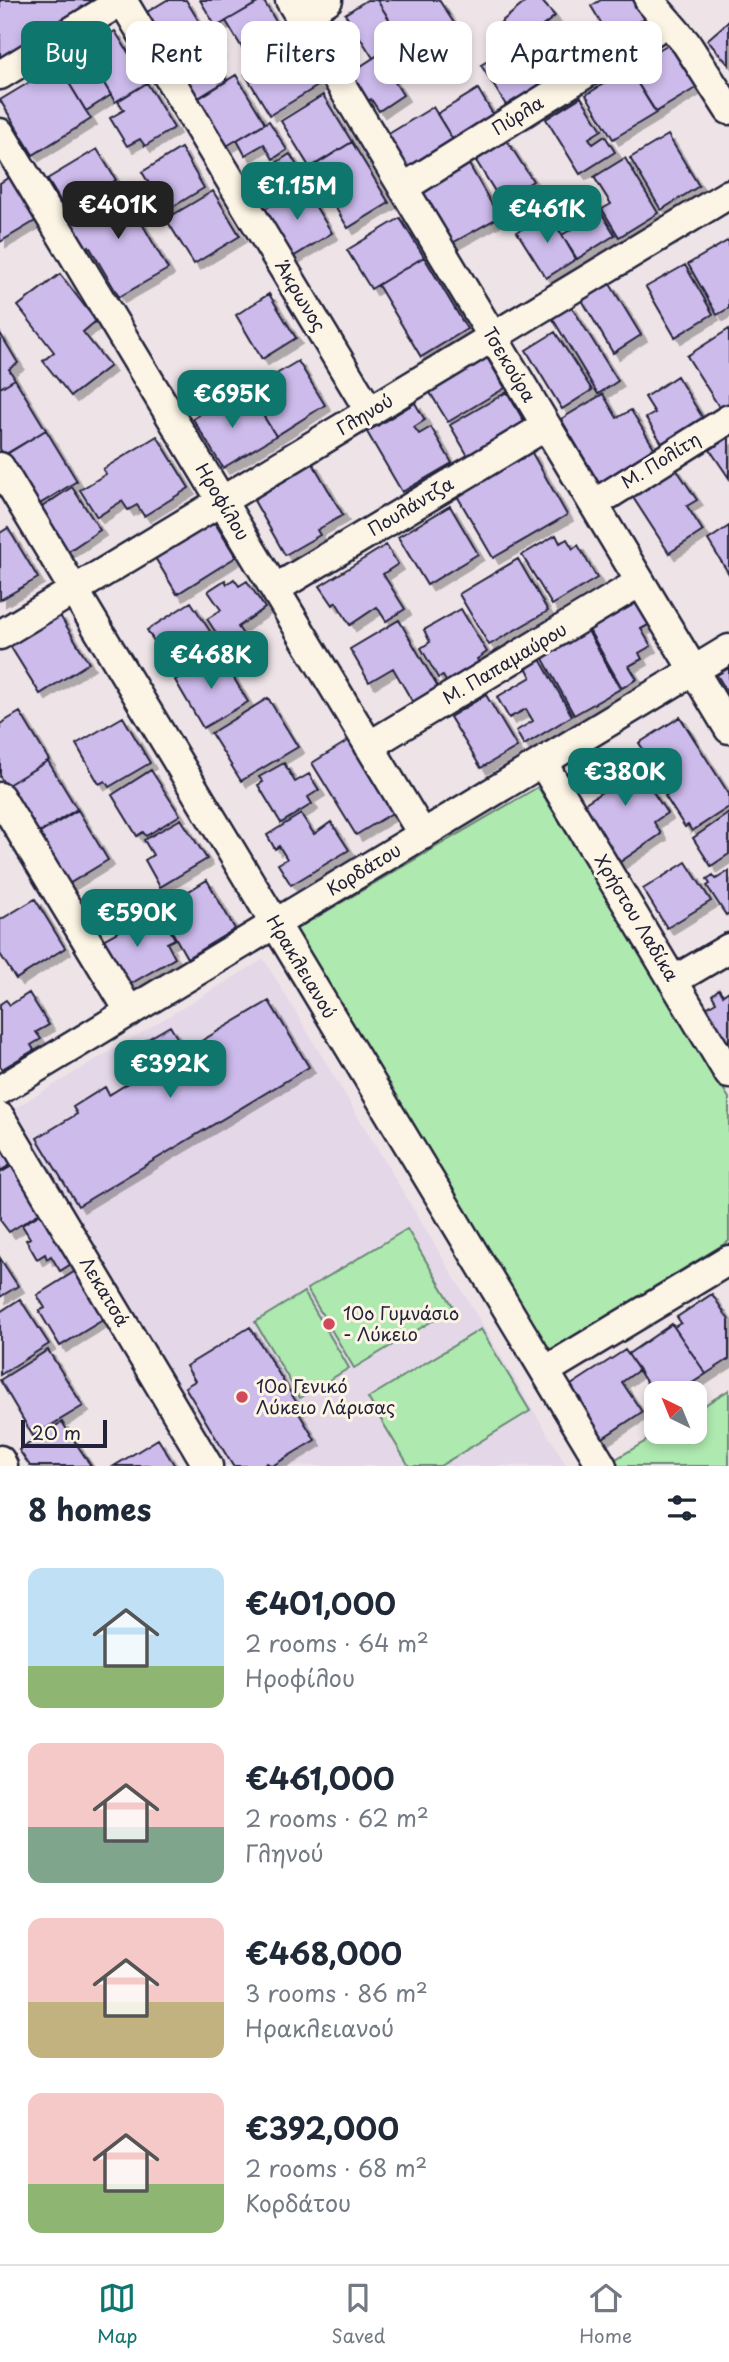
<!DOCTYPE html>
<html lang="en">
<head>
<meta charset="utf-8">
<style>
	body { margin:0; font-family:"Playpen Sans",sans-serif; background:#f2f2f3; color:#1f2937; height:100vh; display:flex; flex-direction:column; font-size:26px; white-space:nowrap }
	* { box-sizing:border-box; margin:0 }
	p { font-size:23px; color:#747a83 }
	.icon { flex:none; width:38px; height:38px; fill:none; stroke:currentColor; stroke-width:2; stroke-linecap:round; stroke-linejoin:round }
	.map { position:relative; height:1466px; overflow:hidden }
	.drawer { display:flex; flex-direction:column; background:#fff; flex:1 }
	.drawer>* { flex:none }
	.guide { position:absolute; left:21px; top:21px; width:688px; height:63px; display:flex; gap:14px }
	.needle { width:46px; rotate:317deg }
	.tools { position:absolute; left:644px; top:1381px; display:grid; gap:14px }
	.tools a { display:grid; place-items:center; width:63px; height:63px; border-radius:14px; background:#fff; box-shadow:0 4px 10px #0003; font-size:35px }
	.scale { position:absolute; left:21px; bottom:18px; width:86px; box-sizing:border-box; padding-left:7px; border:4px solid #22223b; border-top:0; font-size:19px; line-height:24px; white-space:nowrap; color:#22223b; -webkit-text-stroke:5px #fcf5e5; paint-order:stroke }
	.price { position:absolute; translate:-50% -60px; padding:0 16px; border-radius:14px; background:#0f766e; color:#fff; font-size:23px; line-height:46px; filter:drop-shadow(0 2px 4px #0008) }
	.price::after { content:''; position:absolute; left:50%; top:42px; width:21px; height:16px; margin-left:-10px; background:inherit; clip-path:polygon(0 0,100% 0,50% 100%) }
	.price.on { background:#222; color:#fff }
	ul { padding:0; list-style:none }
	li { display:flex; align-items:center; gap:21px; height:175px; padding:0 28px }
	li span { display:grid; place-items:center; flex:none; width:196px; height:140px; border-radius:14px; color:#555 }
	li>.icon { margin-inline-start:auto }
	span .icon { width:84px; height:84px; fill:#fffc; stroke-width:1 }
	li b { font-size:30px }
	h2 { display:flex; justify-content:space-between; align-items:center; height:84px; padding:0 28px; font-size:30px }
	.chip { padding:0 24px; border-radius:14px; background:#fff; box-shadow:0 4px 10px #0003; font-size:24px; line-height:63px }
	.chip.on { background:#0f766e; color:#fff }
	.dock { display:flex; justify-content:space-around; align-items:center; height:98px; border-top:2px solid #e0e1e3; background:#fff; font-size:19px; color:#747a83 }
	.dock a { display:grid; justify-items:center; gap:4px }
	.dock .on { color:#0f766e }
	.map>svg:first-child { display:block }
	.built { fill:#e4d8e8 }
	.green { fill:#aee9af; stroke:#688675; stroke-width:2 }
	.building { fill:#cdbbec; stroke:#22223b; stroke-width:2; filter:url(#shadow) }
	.lines { fill:none; stroke-linecap:round; stroke-linejoin:round }
	.minor-casing { stroke:#22223b; stroke-width:33 }
	.minor { stroke:#fcf5e5; stroke-width:28 }
	.poi-dot { fill:#d1495b; stroke:#fcf5e5; stroke-width:2.5 }
	.labels { text-anchor:middle; stroke-width:6; stroke-linejoin:round; paint-order:stroke }
	.street-label { font-size:18px; fill:#22223b; stroke:#fcf5e5 }
	.poi-label { font-size:18px; fill:#22223b; stroke:#fcf5e5; text-anchor:start }
</style>
</head>
<body>
<div class="map">
<svg width="729" height="1466" viewBox="0 0 729 1466">
	<defs>
		<filter id="shadow"><feDropShadow dx="6" dy="6" stdDeviation="0" flood-color="#0004"/></filter>
	</defs>
	<rect width="100%" height="100%" fill="#eee4e7"/>
	<filter id="ink" filterUnits="userSpaceOnUse"><feTurbulence type="fractalNoise" baseFrequency=".0143" numOctaves="2"/><feDisplacementMap in="SourceGraphic" scale="14" xChannelSelector="R" yChannelSelector="G"/><feConvolveMatrix kernelMatrix="1 2 1 2 8 2 1 2 1" color-interpolation-filters="sRGB"/></filter>
	<g filter="url(#ink)">
		<path class="built" d="M264,959L567,1466H215L5,1114Z"/>
		<path class="green" d="M538,787L729,1098V1241L544,1354L288,934Z
			M407,1229L454,1308L354,1368L307,1289Z
			M304,1292L349,1368L300,1398L255,1322Z
			M481,1329L530,1411L440,1466H409L368,1398Z
			M729,1390V1466H613L611,1462L661,1432H695V1411Z"/>
		<path class="building" d="M0,0H101L0,62Z
			M167,0H186L206,33L167,56L142,15Z
			M200,0H262L216,27Z
			M263,0L291,46L254,68L226,21Z
			M367,0H377L402,40L373,58L345,14Z
			M377,0H439L456,26L417,51L408,38L403,41Z
			M528,0H541L555,16L519,45L501,22Z
			M601,0H637L652,24L615,46L591,6Z
			M729,21V65L707,40Z
			M594,25L610,53L581,70L565,43Z
			M549,27L575,70L543,89L518,47Z
			M115,31L147,83L115,102L84,50Z
			M207,32L219,52L212,56L227,81L194,101L167,56Z
			M677,39L704,83L656,112L628,68Z
			M296,43L321,84L270,115L245,74Z
			M516,44L543,89L509,110L481,65Z
			M84,50L111,95L86,111L58,65Z
			M378,55L403,95L379,111L371,99L361,105L344,77Z
			M58,65L91,119L33,155L0,100Z
			M628,68L656,113L613,139L586,95Z
			M236,75L265,123L225,147L195,100Z
			M147,83L174,128L145,146L140,139L127,146L110,118L124,110L118,101Z
			M478,89L497,121L456,145L437,114Z
			M323,95L352,142L310,168L281,121Z
			M581,97L602,130L589,138L593,144L605,136L615,152L580,174L546,119Z
			M433,107L456,145L405,176L382,138Z
			M269,121L287,150L273,159L264,144L245,155L237,140Z
			M668,135L699,186L661,210L630,158Z
			M506,139L533,181L501,201L475,159Z
			M352,142L389,203L348,228L311,167Z
			M181,148L204,188L166,211L142,172Z
			M97,149L116,180L66,210L47,179Z
			M290,154L304,177L297,181L301,187L263,210L252,192L264,185L260,178L278,167L276,163Z
			M625,158L658,213L619,237L602,209L611,204L594,177Z
			M466,159L499,217L447,246L415,188Z
			M11,176L37,220L0,242V183Z
			M120,185L168,269L119,297L89,246L84,250L65,217Z
			M303,186L332,233L291,258L263,210Z
			M587,190L615,235L577,259L562,235L588,219L575,198Z
			M213,191L240,236L194,264L166,219Z
			M549,213L576,259L546,278L517,232Z
			M400,218L424,257L371,289L347,250Z
			M729,240V308L717,315L688,264Z
			M424,257L467,329L421,357L378,285Z
			M685,265L713,314L675,337L646,287Z
			M60,274L96,321L83,332L110,366L71,396L43,361L54,352L18,306Z
			M610,284L641,335L613,353L582,300Z
			M269,294L296,338L262,359L236,315Z
			M570,304L618,381L598,394L551,316Z
			M729,329V406L721,410L687,356Z
			M555,332L592,390L562,409L526,350Z
			M0,333L18,363L9,369L15,379L0,388Z
			M486,356L505,388L448,422L429,391Z
			M298,361L325,405L276,436L248,391Z
			M677,376L704,420L663,445L646,418L655,413L645,397Z
			M15,379L46,430L4,455L0,449V388Z
			M507,392L525,423L468,456L450,425Z
			M603,394L617,418L631,410L656,451L600,485L561,419Z
			M225,395L238,417L257,406L276,436L223,468L193,419L199,415L197,412Z
			M415,403L425,420L414,427L419,434L431,427L452,463L402,492L367,432Z
			M46,430L77,481L38,505L7,454Z
			M157,436L189,488L144,516L137,505L128,510L122,501L97,517L80,490L106,474L103,469Z
			M729,437V478L710,450Z
			M531,451L567,515L493,558L456,494Z
			M312,462L343,515L317,530L320,535L285,555L252,497Z
			M675,467L697,500L687,506L703,531L669,553L632,496Z
			M72,487L100,530L67,552L39,509Z
			M450,506L478,554L427,585L398,537Z
			M213,520L236,557L177,594L154,556Z
			M729,526V574L708,540Z
			M8,528L38,578L0,600V533Z
			M556,535L560,543L567,539L573,549L578,545L597,578L552,605L522,555Z
			M386,545L398,564L383,574L405,609L386,621L377,607L350,625L336,602L333,605L320,586Z
			M518,559L548,611L489,645L459,594Z
			M234,579L239,586L247,581L265,608L238,627L244,636L226,648L207,619L221,610L208,591L225,580L227,584Z
			M640,601L652,623L641,629L651,646L639,653L642,659L629,666L637,679L622,688L589,630Z
			M191,602L219,645L175,674L147,630Z
			M461,609L487,652L477,659L480,664L447,683L443,676L438,678L421,648L430,642L424,630Z
			M59,614L89,663L40,694L9,644Z
			M399,620L440,691L415,706L393,668L369,682L350,649Z
			M588,631L620,689L574,715L542,657Z
			M219,653L248,702L203,728L175,680Z
			M540,659L572,716L524,745L516,731L533,721L526,709L509,718L497,697L531,677L526,667Z
			M729,668V695L717,675Z
			M486,695L517,747L481,768L450,717Z
			M268,698L298,747L241,781L211,733Z
			M20,712L49,760L6,786L0,777V724Z
			M123,717L150,763L109,787L105,781L99,784L76,744Z
			M680,717L729,794V807L692,831L688,825L685,827L665,796L671,792L668,788L662,792L645,765L651,761L639,743Z
			M354,737L399,809L356,835L312,763Z
			M627,753L667,813L654,822L661,834L620,862L582,805L602,792L591,776Z
			M48,761L77,809L35,835L6,786Z
			M284,763L295,782L309,774L319,790L308,797L312,804L281,823L258,785L263,782L259,777Z
			M151,770L180,815L146,836L143,832L137,836L112,795Z
			M78,810L108,860L62,888L32,838Z
			M729,813V854L711,866L693,838Z
			M301,814L314,834L331,822L349,850L291,885L278,864L287,859L279,846L275,849L267,835Z
			M181,819L207,859L160,887L145,860L153,855L144,840Z
			M686,862L711,901L667,928L643,889Z
			M729,871V913L726,915L707,886L710,884L707,879L713,875L716,879Z
			M207,880L235,929L187,958L170,928L174,926L163,907Z
			M35,899L65,948L16,979L0,954V920Z
			M159,909L175,939L167,943L175,958L120,990L94,945Z
			M719,989L723,995L729,991V1070L694,1015L716,1002L712,995Z
			M29,993L49,1025L36,1032L41,1039L31,1045L34,1050L2,1069L0,1066V1004L6,1000L10,1005Z
			M269,1001L309,1067L78,1206L37,1138L77,1114L73,1107L105,1087L109,1095L138,1077L124,1053L170,1026L179,1041L175,1044L181,1053Z
			M0,1124L20,1160L0,1171Z
			M21,1161L49,1207L9,1232L0,1220V1173Z
			M49,1209L79,1259L60,1271L51,1256L47,1259L45,1254L37,1259L26,1240L30,1238L22,1225Z
			M0,1258L18,1286L0,1297Z
			M82,1267L111,1315L60,1346L39,1311L45,1308L37,1295Z
			M712,1294L729,1320V1359L706,1374L674,1327L681,1323L677,1317Z
			M20,1299L49,1344L0,1375V1312Z
			M672,1324L706,1374L677,1393H656V1397L628,1354Z
			M250,1327L300,1408L297,1410L315,1440L272,1466L267,1463L263,1466H233L185,1387L195,1381L186,1366Z
			M48,1350L83,1406L33,1436L0,1380Z
			M625,1350L639,1370L622,1382L642,1412L601,1439L580,1408L584,1405L578,1395L574,1394L570,1389L571,1385Z
			M62,1422L91,1466H30L19,1450Z
			M158,1439L175,1466H114Z"/>
		<g class="lines">
			<defs>
				<path id="minor" d="M122,0L370,412
					M290,0L729,729
					M649,0L686,43L729,110
					M300,17L328,0
					M0,75L123,0
					M0,133L423,835
					M403,188L668,22
					M0,467L602,1466
					M594,504L729,419
					M275,589L546,426
					M0,635L729,194
					M369,746L640,582
					M542,762L729,1074
					M0,797L130,1012
					M673,981L729,948
					M0,1090L729,649
					M0,1117L208,1466
					M545,1371L729,1260
					M0,1460L3,1466"/>
			</defs>
			<use href="#minor" class="minor-casing"/>
			<use href="#minor" class="minor"/>
		</g>
	</g>
	<g class="poi-dot">
		<circle cx="329" cy="1324" r="7"/>
		<circle cx="242" cy="1397" r="7"/>
	</g>
	<g class="labels">
		<g class="street-label">
			<text transform="translate(518 116) rotate(-32)" y="6">Πύρλα</text>
			<text transform="translate(300 296) rotate(59)" y="6">Άκρωνος</text>
			<text transform="translate(509 365) rotate(59)" y="6">Τσεκούρα</text>
			<text transform="translate(365 415) rotate(-31)" y="6">Γληνού</text>
			<text transform="translate(661 461) rotate(-32)" y="6">Μ. Πολίτη</text>
			<text transform="translate(222 502) rotate(59)" y="6">Ηροφίλου</text>
			<text transform="translate(411 507) rotate(-31)" y="6">Πουλάντζα</text>
			<text transform="translate(505 664) rotate(-31)" y="6">Μ. Παπαμαύρου</text>
			<text transform="translate(364 870) rotate(-31)" y="6">Κορδάτου</text>
			<text transform="translate(636 918) rotate(59)" y="6">Χρήστου Λαδίκα</text>
			<text transform="translate(301 967) rotate(59)" y="6">Ηρακλειανού</text>
			<text transform="translate(104 1292) rotate(59)" y="6">Λεκατσά</text>
		</g>
		<g class="poi-label">
			<text x="343" y="1320">10ο Γυμνάσιο<tspan x="343" dy="21">- Λύκειο</tspan></text>
			<text x="256" y="1393">10ο Γενικό<tspan x="256" dy="21">Λύκειο Λάρισας</tspan></text>
		</g>
	</g>
</svg>
<div class="tools">
<a><svg class="needle" viewBox="-14 -14 28 28"><path d="M0-13l5 13h-10z" fill="#e53935"/><path d="M0 13l5-13h-10z" fill="#747a83"/></svg></a>
</div>
<div class="scale">20 m</div>
<b class="price" style="left:297px;top:222px">€1.15M</b>
<b class="price on" style="left:118px;top:241px">€401K</b>
<b class="price" style="left:547px;top:245px">€461K</b>
<b class="price" style="left:232px;top:430px">€695K</b>
<b class="price" style="left:211px;top:691px">€468K</b>
<b class="price" style="left:625px;top:808px">€380K</b>
<b class="price" style="left:137px;top:949px">€590K</b>
<b class="price" style="left:170px;top:1100px">€392K</b>
<div class="guide">
<a class="chip on">Buy</a>
<a class="chip">Rent</a>
<a class="chip">Filters</a>
<a class="chip">New</a>
<a class="chip">Apartment</a>
</div>
</div>
<section class="drawer">
<h2>8 homes<svg class="icon" aria-label="filters" viewBox="0 0 24 24"><path d="M4 7h16M4 17h16"/><circle cx="9" cy="7" r="2"/><circle cx="15" cy="17" r="2"/></svg></h2>
<ul>
<li><span style="background:linear-gradient(#bfe0f5 70%,#8fb573 0)"><svg class="icon" aria-label="home" viewBox="0 0 24 24"><path d="M3 11l9-7 9 7M6 9v11h12V9"/></svg></span><div><b>€401,000</b><p>2 rooms · 64 m²</p><p>Ηροφίλου</p></div></li>
<li><span style="background:linear-gradient(#f6c9c9 60%,#7fa58c 0)"><svg class="icon" aria-label="home" viewBox="0 0 24 24"><path d="M3 11l9-7 9 7M6 9v11h12V9"/></svg></span><div><b>€461,000</b><p>2 rooms · 62 m²</p><p>Γληνού</p></div></li>
<li><span style="background:linear-gradient(#f6c9c9 60%,#c2b280 0)"><svg class="icon" aria-label="home" viewBox="0 0 24 24"><path d="M3 11l9-7 9 7M6 9v11h12V9"/></svg></span><div><b>€468,000</b><p>3 rooms · 86 m²</p><p>Ηρακλειανού</p></div></li>
<li><span style="background:linear-gradient(#f6c9c9 65%,#8fb573 0)"><svg class="icon" aria-label="home" viewBox="0 0 24 24"><path d="M3 11l9-7 9 7M6 9v11h12V9"/></svg></span><div><b>€392,000</b><p>2 rooms · 68 m²</p><p>Κορδάτου</p></div></li>
</ul>
</section>
<nav class="dock">
<a class="on"><svg class="icon" aria-label="map" viewBox="0 0 24 24"><path d="M3 6l6-2 6 2 6-2v14l-6 2-6-2-6 2zM9 4v14M15 6v14"/></svg>Map</a>
<a><svg class="icon" aria-label="saved" viewBox="0 0 24 24"><path d="M7 4h10v16l-5-4-5 4z"/></svg>Saved</a>
<a><svg class="icon" aria-label="home" viewBox="0 0 24 24"><path d="M3 11l9-7 9 7M6 9v11h12V9"/></svg>Home</a>
</nav>
</body>
</html>
